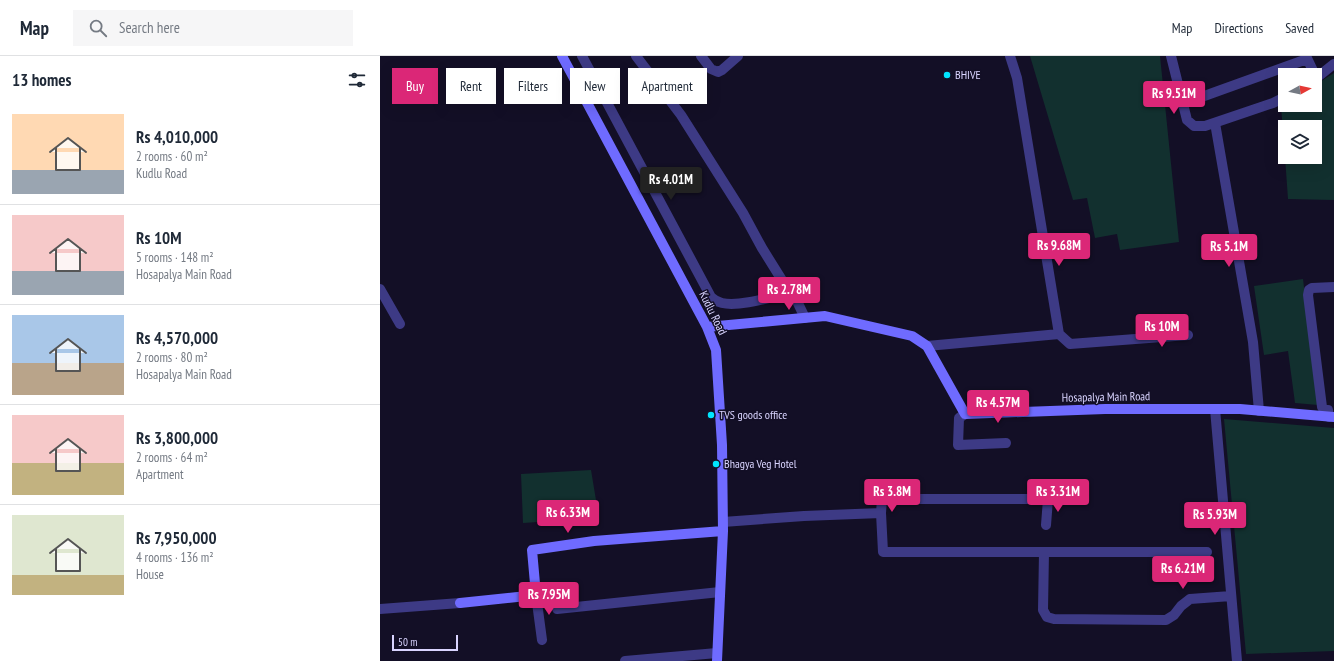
<!DOCTYPE html>
<html lang="en">
<head>
<meta charset="utf-8">
<style>
	body { margin:0; font-family:"PT Sans Narrow",sans-serif; background:#f6f6f7; color:#1f2937; height:100vh; display:flex; flex-direction:column; font-size:15px; white-space:nowrap }
	* { box-sizing:border-box; margin:0 }
	p { font-size:13px; color:#747a83 }
	.icon { flex:none; width:22px; height:22px; fill:none; stroke:currentColor; stroke-width:2; stroke-linecap:round; stroke-linejoin:round }
	.map { position:relative; flex:1; overflow:hidden }
	.details { display:flex; flex-direction:column; background:#fff; width:380px }
	.details>* { flex:none }
	.banner { position:absolute; left:12px; top:12px; width:380px; height:36px; display:flex; gap:8px }
	.needle { width:26px; rotate:82deg }
	.tools { position:absolute; left:898px; top:12px; display:grid; gap:8px }
	.tools a { display:grid; place-items:center; width:44px; height:44px; border-radius:0px; background:#fff; box-shadow:0 4px 16px #0002; font-size:20px }
	.scale { position:absolute; left:12px; bottom:10px; width:66px; box-sizing:border-box; padding-left:4px; border:2px solid #d9d4ff; border-top:0; font-size:11px; line-height:14px; white-space:nowrap; color:#d9d4ff; -webkit-text-stroke:3px #130f26; paint-order:stroke }
	.price { position:absolute; translate:-50% -34px; padding:0 9px; border-radius:4px; background:#db2777; color:#fff; font-size:13px; line-height:26px; filter:drop-shadow(0 1px 2px #0008) }
	.price::after { content:''; position:absolute; left:50%; top:24px; width:12px; height:9px; margin-left:-6px; background:inherit; clip-path:polygon(0 0,100% 0,50% 100%) }
	.price.selected { background:#222; color:#fff }
	ul { padding:0; list-style:none }
	li { display:flex; align-items:center; gap:12px; height:100px; padding:0 12px }
	li+li { border-top:1px solid #e0e1e3 }
	li span { display:grid; place-items:center; flex:none; width:112px; height:80px; border-radius:0px; color:#555 }
	li>.icon { margin-inline-start:auto }
	span .icon { width:48px; height:48px; fill:#fffc; stroke-width:1 }
	li b { font-size:17px }
	h2 { display:flex; justify-content:space-between; align-items:center; height:48px; padding:0 12px; font-size:17px }
	.pill { padding:0 14px; border-radius:0px; background:#fff; box-shadow:0 4px 16px #0002; font-size:14px; line-height:36px }
	.pill.selected { background:#db2777; color:#fff }
	header { display:flex; align-items:center; gap:24px; box-sizing:border-box; height:56px; padding:0 20px; background:#fff; border-bottom:1px solid #e0e1e3 }
	header strong { font-size:19px }
	nav { display:flex; gap:22px; margin-inline-start:auto; font-size:14px }
	.search { width:280px; height:36px; background:#f6f6f7; display:flex; align-items:center; gap:10px; box-sizing:border-box; padding:0 14px; border-radius:0px; color:#747a83; font-size:15px }
	main { display:flex; flex:1; min-height:0 }
	.map>svg:first-child { display:block }
	.green { fill:#12302f }
	.lines { fill:none; stroke-linecap:round; stroke-linejoin:round }
	.street { stroke:#3d3a85; stroke-width:10 }
	.secondary { stroke:#6f6bff; stroke-width:10 }
	.poi-dot { fill:#00e5ff; stroke:#130f26; stroke-width:1.5 }
	.labels { text-anchor:middle; stroke-width:3; stroke-linejoin:round; paint-order:stroke }
	.poi-label { font-size:12px; fill:#d9d4ff; stroke:#130f26; text-anchor:start }
	.street-label { font-size:12px; fill:#d9d4ff; stroke:#130f26 }
</style>
</head>
<body>
<header>
<strong>Map</strong>
<div class="search"><svg class="icon" aria-label="search" viewBox="0 0 24 24"><circle cx="10" cy="10" r="6"/><path d="M15 15l6 6"/></svg>Search here</div>
<nav><a>Map</a><a>Directions</a><a>Saved</a></nav>
</header>
<main>
<section class="details">
<h2>13 homes<svg class="icon" aria-label="filters" viewBox="0 0 24 24"><path d="M4 7h16M4 17h16"/><circle cx="9" cy="7" r="2"/><circle cx="15" cy="17" r="2"/></svg></h2>
<ul>
<li><span style="background:linear-gradient(#ffd9b3 70%,#9aa5b1 0)"><svg class="icon" aria-label="home" viewBox="0 0 24 24"><path d="M3 11l9-7 9 7M6 9v11h12V9"/></svg></span><div><b>Rs 4,010,000</b><p>2 rooms · 60 m²</p><p>Kudlu Road</p></div></li>
<li><span style="background:linear-gradient(#f6c9c9 70%,#9aa5b1 0)"><svg class="icon" aria-label="home" viewBox="0 0 24 24"><path d="M3 11l9-7 9 7M6 9v11h12V9"/></svg></span><div><b>Rs 10M</b><p>5 rooms · 148 m²</p><p>Hosapalya Main Road</p></div></li>
<li><span style="background:linear-gradient(#a9c7e8 60%,#b9a48a 0)"><svg class="icon" aria-label="home" viewBox="0 0 24 24"><path d="M3 11l9-7 9 7M6 9v11h12V9"/></svg></span><div><b>Rs 4,570,000</b><p>2 rooms · 80 m²</p><p>Hosapalya Main Road</p></div></li>
<li><span style="background:linear-gradient(#f6c9c9 60%,#c2b280 0)"><svg class="icon" aria-label="home" viewBox="0 0 24 24"><path d="M3 11l9-7 9 7M6 9v11h12V9"/></svg></span><div><b>Rs 3,800,000</b><p>2 rooms · 64 m²</p><p>Apartment</p></div></li>
<li><span style="background:linear-gradient(#dfe7d0 75%,#c2b280 0)"><svg class="icon" aria-label="home" viewBox="0 0 24 24"><path d="M3 11l9-7 9 7M6 9v11h12V9"/></svg></span><div><b>Rs 7,950,000</b><p>4 rooms · 136 m²</p><p>House</p></div></li>
</ul>
</section>
<div class="map">
<svg width="954" height="605" viewBox="0 0 954 605">
	<rect width="100%" height="100%" fill="#130f26"/>
	<path class="green" d="M650,0H780L799,186L740,194L737,178L715,182L707,142L693,144Z
		M954,17V144L908,143L905,101H935V71H905V100L901,50L905,48L935,49V29Z
		M923,223L938,349L915,347L908,295L884,299L874,230Z
		M844,363L954,372V595L866,598Z
		M211,414L219,462L143,467L141,418Z"/>
	<g class="lines">
		<path class="street" d="M202,0L331,241C334,244 338,246 342,247C359,251 392,241 410,237
			M256,0L301,59L363,157L382,192L410,237L416,243L425,262
			M321,0L331,13L338,16L342,14L358,0
			M791,0L807,64L814,70H825L893,47L905,41
			M926,0L935,19
			M935,23L954,8
			M802,48L927,3
			M835,67L873,286L879,355
			M0,233L20,268
			M679,278L690,288L808,279
			M547,290L679,278L637,22L630,0
			M835,353L857,605
			M585,358L579,362L578,389L626,387
			M949,361L948,354H944L942,351L928,239L929,234L932,232L954,231
			M501,457L503,496H827
			M343,466L424,460L501,457L502,443H686
			M666,469L668,443
			M664,496L663,554L667,561L674,563L786,564L794,559L801,550L810,543L851,540
			M156,539L162,584
			M0,553L80,547
			M177,553L340,536
			M245,605L337,597"/>
		<path class="secondary" d="M182,0L327,271L336,294L342,389L343,475L337,605
			M327,271L445,260L532,280L547,290L585,358L725,353H860L954,361
			M80,547L156,539L152,494L214,485L343,475"/>
	</g>
	<g class="poi-dot">
		<circle cx="567" cy="19" r="4"/>
		<circle cx="331" cy="359" r="4"/>
		<circle cx="336" cy="408" r="4"/>
	</g>
	<g class="labels">
		<g class="poi-label">
			<text x="575" y="23">BHIVE</text>
			<text x="339" y="363">TVS goods office</text>
			<text x="344" y="412">Bhagya Veg Hotel</text>
		</g>
		<g class="street-label">
			<text transform="translate(333 257) rotate(64)" y="4">Kudlu Road</text>
			<text transform="translate(726 341) rotate(-1)" y="4">Hosapalya Main Road</text>
		</g>
	</g>
</svg>
<div class="tools">
<a><svg class="needle" viewBox="-14 -14 28 28"><path d="M0-13l5 13h-10z" fill="#e53935"/><path d="M0 13l5-13h-10z" fill="#747a83"/></svg></a>
<a><svg class="icon" aria-label="layers" viewBox="0 0 24 24"><path d="M12 4l9 5-9 5-9-5zM3 14l9 5 9-5"/></svg></a>
</div>
<div class="scale">50 m</div>
<b class="price" style="left:794px;top:59px">Rs 9.51M</b>
<b class="price selected" style="left:291px;top:145px">Rs 4.01M</b>
<b class="price" style="left:679px;top:211px">Rs 9.68M</b>
<b class="price" style="left:849px;top:212px">Rs 5.1M</b>
<b class="price" style="left:409px;top:255px">Rs 2.78M</b>
<b class="price" style="left:782px;top:292px">Rs 10M</b>
<b class="price" style="left:618px;top:368px">Rs 4.57M</b>
<b class="price" style="left:512px;top:457px">Rs 3.8M</b>
<b class="price" style="left:678px;top:457px">Rs 3.31M</b>
<b class="price" style="left:188px;top:478px">Rs 6.33M</b>
<b class="price" style="left:835px;top:480px">Rs 5.93M</b>
<b class="price" style="left:803px;top:534px">Rs 6.21M</b>
<b class="price" style="left:169px;top:560px">Rs 7.95M</b>
<div class="banner">
<a class="pill selected">Buy</a>
<a class="pill">Rent</a>
<a class="pill">Filters</a>
<a class="pill">New</a>
<a class="pill">Apartment</a>
</div>
</div>
</main>
</body>
</html>
